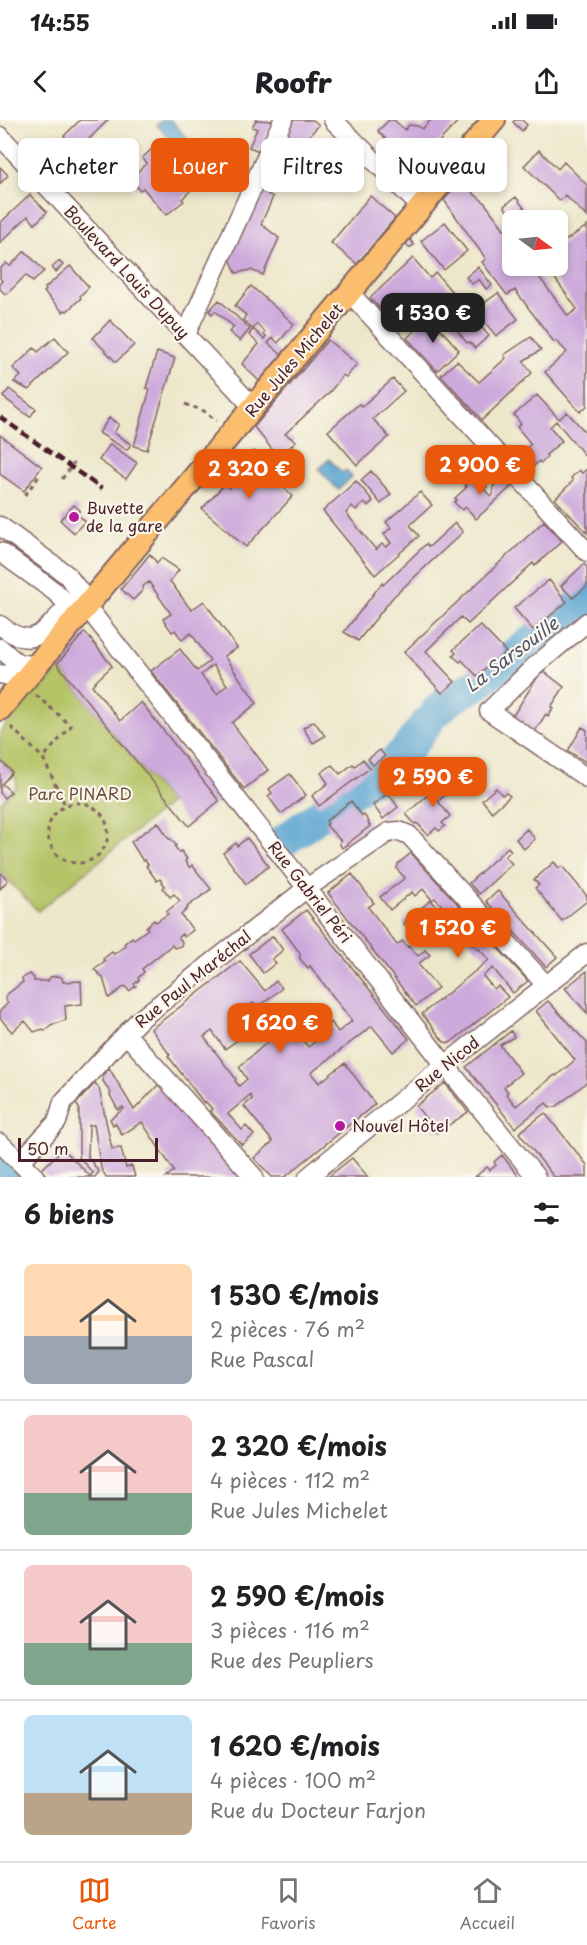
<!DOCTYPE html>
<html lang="fr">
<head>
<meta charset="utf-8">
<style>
	body { margin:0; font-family:"Playpen Sans",sans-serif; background:#f2f2f2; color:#202124; height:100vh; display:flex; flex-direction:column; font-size:22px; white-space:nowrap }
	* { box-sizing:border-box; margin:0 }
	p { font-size:20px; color:#757577 }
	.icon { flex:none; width:33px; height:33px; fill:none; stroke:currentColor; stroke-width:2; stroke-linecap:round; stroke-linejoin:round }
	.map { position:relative; height:1057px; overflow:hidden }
	.details { display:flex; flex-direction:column; background:#fff; flex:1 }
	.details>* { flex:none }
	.banner { position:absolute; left:18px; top:18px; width:552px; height:54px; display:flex; gap:12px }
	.needle { width:39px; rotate:105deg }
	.fabs { position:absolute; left:502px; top:90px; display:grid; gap:12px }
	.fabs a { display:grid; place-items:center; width:66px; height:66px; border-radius:9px; background:#fff; box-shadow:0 3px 9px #0003; font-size:30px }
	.scale { position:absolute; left:18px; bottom:15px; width:140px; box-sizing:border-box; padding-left:6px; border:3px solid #4a1f2b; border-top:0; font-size:16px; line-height:21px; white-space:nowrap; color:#4a1f2b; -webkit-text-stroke:4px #fbf7ec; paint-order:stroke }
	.price { position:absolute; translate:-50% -51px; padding:0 14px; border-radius:12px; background:#ea580c; color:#fff; font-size:20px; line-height:39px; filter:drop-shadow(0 2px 3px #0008) }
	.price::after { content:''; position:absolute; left:50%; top:36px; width:18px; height:14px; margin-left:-9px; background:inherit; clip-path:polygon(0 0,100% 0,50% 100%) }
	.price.selected { background:#222; color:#fff }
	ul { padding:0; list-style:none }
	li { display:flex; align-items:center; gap:18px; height:150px; padding:0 24px }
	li+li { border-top:2px solid #e0e0e0 }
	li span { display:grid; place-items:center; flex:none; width:168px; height:120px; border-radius:9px; color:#555 }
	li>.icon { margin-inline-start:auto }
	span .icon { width:72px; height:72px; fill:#fffc; stroke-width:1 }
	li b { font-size:26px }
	h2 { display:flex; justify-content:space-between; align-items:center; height:72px; padding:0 24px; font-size:26px }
	.tag { padding:0 21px; border-radius:9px; background:#fff; box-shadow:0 3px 9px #0003; font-size:21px; line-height:54px }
	.tag.selected { background:#ea580c; color:#fff }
	.status { display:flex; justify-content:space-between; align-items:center; height:42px; padding:0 30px; background:#fff; direction:ltr }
	.status svg { height:16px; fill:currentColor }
	header { display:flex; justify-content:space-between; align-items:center; height:78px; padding:0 24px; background:#fff; font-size:27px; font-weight:800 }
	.tabs { display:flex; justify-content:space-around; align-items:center; height:84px; border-top:2px solid #e0e0e0; background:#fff; font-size:16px; color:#757577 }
	.tabs a { display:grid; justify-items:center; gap:3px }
	.tabs .selected { color:#ea580c }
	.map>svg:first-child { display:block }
	.green { fill:#b3c365; stroke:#7e7148; stroke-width:1.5 }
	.water { fill:#57a3d0; stroke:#50617e; stroke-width:1.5 }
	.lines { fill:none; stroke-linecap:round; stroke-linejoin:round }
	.river { stroke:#57a3d0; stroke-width:33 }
	.building { fill:#cdaadc; fill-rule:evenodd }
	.minor-casing { stroke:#836563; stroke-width:21 }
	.major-casing { stroke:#836563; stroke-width:26 }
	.path { stroke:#836563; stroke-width:3; stroke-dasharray:4.5 4.5; stroke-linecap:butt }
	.minor { stroke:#fff; stroke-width:18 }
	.major { stroke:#fbbd6e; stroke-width:22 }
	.rail { stroke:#4a1f2b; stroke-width:4.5; stroke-dasharray:9 4.5; stroke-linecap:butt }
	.poi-dot { fill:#b5179e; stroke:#fbf7ec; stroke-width:2 }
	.labels { text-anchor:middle; stroke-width:4.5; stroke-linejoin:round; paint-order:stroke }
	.street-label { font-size:16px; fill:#4a1f2b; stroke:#fbf7ec }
	.poi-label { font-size:16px; fill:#4a1f2b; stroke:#fbf7ec; text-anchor:start }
	.park-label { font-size:16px; fill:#6a503c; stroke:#fbf7ec }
	.water-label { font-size:18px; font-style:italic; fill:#4f546d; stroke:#fbf7ec }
</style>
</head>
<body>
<div class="status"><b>14:55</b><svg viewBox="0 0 49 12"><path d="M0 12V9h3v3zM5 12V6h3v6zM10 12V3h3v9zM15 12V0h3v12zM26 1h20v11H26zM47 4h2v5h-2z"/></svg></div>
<header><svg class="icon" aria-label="back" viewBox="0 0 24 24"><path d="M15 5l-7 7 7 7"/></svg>Roofr<svg class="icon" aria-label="share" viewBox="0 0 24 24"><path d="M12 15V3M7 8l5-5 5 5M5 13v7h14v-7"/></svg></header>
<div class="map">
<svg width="587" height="1057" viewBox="0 0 587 1057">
	<rect width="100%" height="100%" fill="#fbf7ec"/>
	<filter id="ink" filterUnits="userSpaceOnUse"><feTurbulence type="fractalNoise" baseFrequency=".0167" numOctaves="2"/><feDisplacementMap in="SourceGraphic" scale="12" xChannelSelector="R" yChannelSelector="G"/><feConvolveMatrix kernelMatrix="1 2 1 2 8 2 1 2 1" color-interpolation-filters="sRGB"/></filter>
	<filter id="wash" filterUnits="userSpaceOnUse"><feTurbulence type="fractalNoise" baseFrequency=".008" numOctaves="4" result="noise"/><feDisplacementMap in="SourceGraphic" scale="24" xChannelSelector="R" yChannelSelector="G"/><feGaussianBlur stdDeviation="1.35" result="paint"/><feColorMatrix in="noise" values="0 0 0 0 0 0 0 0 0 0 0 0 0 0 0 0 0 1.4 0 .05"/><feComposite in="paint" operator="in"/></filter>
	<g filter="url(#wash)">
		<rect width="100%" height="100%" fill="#ede7ca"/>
		<path class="green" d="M57,544L170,683L38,791L0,752V683L16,667L17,662L12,652L0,640V612Z"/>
		<path class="water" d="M162,0H171L188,19L178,28L157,5Z
			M329,339L342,353L346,350L352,357L338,370L319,349Z"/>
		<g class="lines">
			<path class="river" d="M437,591L449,580L477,564L587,479
				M285,720L394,642L405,632L427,603
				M10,1057V1051"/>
		</g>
		<g id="blocks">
			<path class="building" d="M80,0H108L83,25L97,40L72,65L58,51L78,31L64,16Z
				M256,0L273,1L259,31L249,27L257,9L252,7Z
				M291,0H313L319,5L309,16L316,26L332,39L319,55L316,53L305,65L288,51L280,64L265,56Z
				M389,0H394L405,10L409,5L418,6L422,9L431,0H459L425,37L418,30L412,31L404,38L378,11Z
				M515,0H522L527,5L522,11L513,2Z
				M162,20L176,36L171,41L195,66L182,79L184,81L166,95L143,68L140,70L130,59L147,43L142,38Z
				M539,30L558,49L564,42L587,65V97L565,75L560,81L524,46Z
				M0,47L8,55L0,64Z
				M462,59L473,73L484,82L513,121V146H531L568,196L577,189L546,146H558V126L587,106V286L580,292L545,252L567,232L556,221L554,222L515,170L507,175L482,142L486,139L444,80Z
				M259,69L273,77L261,104L279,118L263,155L251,150L236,153L230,138Z
				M30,75L47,92L35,104L28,96L0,123V103Z
				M370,76L395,98L357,144L331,123Z
				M516,77L533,100H514L504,86Z
				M445,102L467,131L444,150L421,121Z
				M410,119L414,125L409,128L406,124Z
				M25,131L44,151L33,162L26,155L6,175L0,169V163L2,161L0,158V149L6,143L10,146Z
				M413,138L430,158L436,153L489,216L475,228L469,222L467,223L448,199L446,201L429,181L399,209L370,178Z
				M59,141L63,145L56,152L52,148Z
				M70,146L89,167L80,176L81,178L67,191L65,190L63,192L44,172L46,170L45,168Z
				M478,147L492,165L486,169L479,159L472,164L466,157Z
				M251,166L294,204L278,223L273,218L268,223L282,235L260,262L242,244L259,224L249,215L253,209L264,219L266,216L264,214L265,212L257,204L253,209L243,200L246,195L235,186Z
				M498,173L518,199L496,216L475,190Z
				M219,180L250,209L240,221L229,212L234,207L215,191L212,194L209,191Z
				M430,197L459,230L437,251L407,218Z
				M110,200L134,225L116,242L93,218Z
				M55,217L68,232L29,270L14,262L21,256L13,248L34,228L38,232Z
				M531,217L541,230L523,241L532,253L482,300L441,255L457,241L479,262L506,238L504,235Z
				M328,220L357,244L346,257L343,255L329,273L285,314L296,321L279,338L254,307Z
				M157,232L175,238L147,330L134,326L150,269L146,268Z
				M393,259L404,271L373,299L389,317L357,345L328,311L359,284L362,286Z
				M9,269L36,289L30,297L3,277Z
				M537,275L559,299L567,292L587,314V338L556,301L550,307L562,321L546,335L547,337L541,343L539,341L529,351L517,337L531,324L517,307L521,304L514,295Z
				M109,298L119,304L114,313L131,324L127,330L99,313Z
				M0,315L42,347L24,371L0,354Z
				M110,324L137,343L126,359L99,340Z
				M254,331L276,351L271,356L293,376L246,427L202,389L225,364L229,368L235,360L231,356Z
				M587,349V413L555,379L573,361L571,358L579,350L582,353Z
				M371,351L391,374L381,384L361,360Z
				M477,354L487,366L484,369L491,377L493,375V367L504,357L512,366L476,399L466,387L462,390L454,382L457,380L455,378L467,367L465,366Z
				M356,361L373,381L368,386L364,383L356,390L352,386L346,393L376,430L382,424L386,427L391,423L384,414L391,408L386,402L420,372L432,385L410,405L419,416L375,455L323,391Z
				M74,385L80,390L77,394L85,401L74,413L60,400Z
				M544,401L562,421L535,446L533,443L468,504L461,497L426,531L455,562L442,573L404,532Z
				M455,403L463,412L393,477L358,521L344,512L382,463L383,465L426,424L429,427Z
				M150,434L157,443L161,438L179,450L170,461L191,490L204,481L237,528L224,536L257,583L232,603L268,650L244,669L151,551L180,529L197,551L210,541L191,513L182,520L175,510L172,512L163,499L171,494L149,462L142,467L143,470L133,480L121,469ZM213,545L227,565L217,574L201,555Z
				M584,444L587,447V466L573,478L561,466Z
				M549,460L567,482L533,510L514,488Z
				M480,505L506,532L477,556L462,540L460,542L453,536L456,533L453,530Z
				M85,512L112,546L92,565L98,573L120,601L141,582L219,681L189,706L57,544Z
				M542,550L564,567L551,587L553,588L548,596L546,594L533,614L510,600Z
				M314,601L325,616L313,623L303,608Z
				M582,607L587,610V643L568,631Z
				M380,630L385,636L373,645L368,639Z
				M363,639L370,648L319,686L312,676L328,663L321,653L332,645L340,654L353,644L355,646Z
				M0,640L12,652L2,664L11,672L4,678L0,673Z
				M290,654L306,675L281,694L268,676L272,673L269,669Z
				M451,655L459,664L438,681L450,696L442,703L445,706L439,711L436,708L428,715L417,703L415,704L406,694Z
				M496,668L502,675L506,673L510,676L492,692L482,680Z
				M388,673L398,687L383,699L373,685Z
				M351,681L362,696L364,695L369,702L368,703L370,706L342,728L339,723L341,721L326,705L328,704L326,701Z
				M158,702L169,719H171L176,725L175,727L179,732L181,731L187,739L185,741L190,748L192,745L211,769L187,787L188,788L181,795L193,810L184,817L182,814L178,817L182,822L181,826L174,828L172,825L142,849L144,852L138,858L139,860L134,864L136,866L129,871L125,866L109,878L103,858L94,849L105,841L103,839L112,832L114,834L125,826L124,824L132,817L134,819L148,809L146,807L154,800L156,802L168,794L166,792L180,781L174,774L170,777L163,768L165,766L160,759L157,761L146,746L148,745L145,740L143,741L131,722Z
				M527,709L535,719L524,729L516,719Z
				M247,718L269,746L246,764L223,733L236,723L237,726Z
				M508,727L511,731L505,736L512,744L479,774L469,763Z
				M411,733L528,861L513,873L493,848L483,856L494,869L498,866L508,877L450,923L444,922L422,894L489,840L479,829L478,830L464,814L465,813L462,808L435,778L432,780L423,769L415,776L412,772L390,790L380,777L405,758L397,749L398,744Z
				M554,742L559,748L562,746L587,776V781L562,801L535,768L539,765L534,760Z
				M0,752L8,760L0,769Z
				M352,754L374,783L368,787L397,825L402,821L408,827L409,826L418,836L425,830L430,835L418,844L438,868L416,886L328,773Z
				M498,771L557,837L546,847L486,781Z
				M431,780L437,787L414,806L410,801L405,805L403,803Z
				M306,790L409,919L393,932L372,906L311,953L319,963L345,943L375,984L285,1057H272L254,1038L273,1022L244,986L252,979L250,975L228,994L242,1010L246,1006L254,1015L242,1025L210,991L212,989L206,982L204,983L168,936L170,935L151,909L240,841L265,871L276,861L282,868L257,888L253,883L240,894L251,910L225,929L212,911L204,917L236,959L235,961L239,966L247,959L239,947L278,913L268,901L280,892L308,927L320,918L316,914L331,902L338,912L352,901L310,846L308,848L300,839V833L282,809Z
				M273,816L283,830L272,839L276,843L263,853L249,834Z
				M587,851V893L565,868Z
				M30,854L34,858V861H48L50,857L59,856L62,858L63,862L81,861L82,884L65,886L66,900L51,905L45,911L43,909L34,912L25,901L12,912L0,898V891L8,883L5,879L6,875L23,862L22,858Z
				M548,881L587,923V962L556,987H550L546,983L515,1008L466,947L511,911L514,917L500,925L521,953L504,967L508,972L506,974L516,986L555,955L556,956L575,940L536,891Z
				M313,886L317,891L311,896L307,890Z
				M109,948L134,990L160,963L243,1057H166L174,1051L142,1002L122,1015L115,1003L113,1005L110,999L124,989L123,987L118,990L110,975L111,973L103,961V955Z
				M95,963L99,968L112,1029L121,1028L126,1048L132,1046L135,1057H106L101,1048L94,1005H89L88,1037L99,1052L95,1057H48L41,1050L63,1029L90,1056L93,1053L79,1037V988L76,984Z
				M445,963L468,992L437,1013L416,986Z
				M545,993L587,1045V1057H554L519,1013Z
				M502,1035L519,1057H475L487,1047L490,1050L496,1045L494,1042Z
				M352,1038L368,1057H328Z"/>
		</g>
	</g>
	<g filter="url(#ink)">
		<use href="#blocks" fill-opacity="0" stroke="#836563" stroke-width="1.5"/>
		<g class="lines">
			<defs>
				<path id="minor" d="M333,0L421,87
					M0,16L254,288
					M349,172L587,432
					M186,214L283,0
					M0,406L67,455L80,472L87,487L445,945L536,1057
					M0,432L54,471L69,485L87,487
					M587,502L535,546L489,591L587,658
					M0,505C34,533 45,510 69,485
					M0,528C16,542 16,546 38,544
					M0,554L9,556L16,543
					M126,914L254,1057
					M0,1023L35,1057
					M20,1042L57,1002L63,982L138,901L307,768L389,712L399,711L409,715L546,865
					M308,1057L430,957L587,833"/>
				<path id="major" d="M0,589L494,0"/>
			</defs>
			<use href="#minor" class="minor-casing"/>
			<use href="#major" class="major-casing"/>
			<path class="path" d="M185,284L204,291L217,301
				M62,359L74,343
				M25,375L40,355
				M36,575L71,606L43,638
				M11,607L43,638L65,685
				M48 713a30 30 0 1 1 60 0a30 30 0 1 1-60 0Z"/>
			<use href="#minor" class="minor"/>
			<use href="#major" class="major"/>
			<path class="rail" d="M0,297L102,369"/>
		</g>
	</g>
	<g class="poi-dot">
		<circle cx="74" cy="397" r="6"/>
		<circle cx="340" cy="1006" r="6"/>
	</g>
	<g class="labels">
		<g class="street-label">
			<text transform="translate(127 152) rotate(47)" y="6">Boulevard Louis Dupuy</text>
			<text transform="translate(294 240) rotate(-50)" y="6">Rue Jules Michelet</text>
			<text transform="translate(310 772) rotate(52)" y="6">Rue Gabriel Péri</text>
			<text transform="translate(193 859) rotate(-39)" y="6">Rue Paul Maréchal</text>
			<text transform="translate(447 944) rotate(-39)" y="6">Rue Nicod</text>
		</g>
		<g class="poi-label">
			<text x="86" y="394">Buvette<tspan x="86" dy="18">de la gare</tspan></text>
			<text x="352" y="1012">Nouvel Hôtel</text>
		</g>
		<g class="park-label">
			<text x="80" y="680">Parc PINARD</text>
		</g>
		<g class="water-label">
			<text transform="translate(512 535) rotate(-37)" y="6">La Sarsouille</text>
		</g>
	</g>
</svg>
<div class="fabs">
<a><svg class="needle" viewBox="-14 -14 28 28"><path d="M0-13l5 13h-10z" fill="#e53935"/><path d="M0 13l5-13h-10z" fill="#757577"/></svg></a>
</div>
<div class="scale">50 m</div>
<b class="price selected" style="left:433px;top:224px">1 530 €</b>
<b class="price" style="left:480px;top:376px">2 900 €</b>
<b class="price" style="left:249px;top:380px">2 320 €</b>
<b class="price" style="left:433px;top:688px">2 590 €</b>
<b class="price" style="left:458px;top:839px">1 520 €</b>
<b class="price" style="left:280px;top:934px">1 620 €</b>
<div class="banner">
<a class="tag">Acheter</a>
<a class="tag selected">Louer</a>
<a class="tag">Filtres</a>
<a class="tag">Nouveau</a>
</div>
</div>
<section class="details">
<h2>6 biens<svg class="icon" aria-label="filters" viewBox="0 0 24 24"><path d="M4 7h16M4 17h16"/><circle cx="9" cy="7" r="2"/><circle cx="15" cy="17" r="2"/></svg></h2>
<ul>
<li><span style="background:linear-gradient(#ffd9b3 60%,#9aa5b1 0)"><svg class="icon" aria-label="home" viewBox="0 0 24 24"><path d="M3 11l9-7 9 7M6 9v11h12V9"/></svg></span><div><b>1 530 €/mois</b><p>2 pièces · 76 m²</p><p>Rue Pascal</p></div></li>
<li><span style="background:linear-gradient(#f6c9c9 65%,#7fa58c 0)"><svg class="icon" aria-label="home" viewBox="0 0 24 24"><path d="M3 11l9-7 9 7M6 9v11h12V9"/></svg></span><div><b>2 320 €/mois</b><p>4 pièces · 112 m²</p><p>Rue Jules Michelet</p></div></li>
<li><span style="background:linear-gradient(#f6c9c9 65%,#7fa58c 0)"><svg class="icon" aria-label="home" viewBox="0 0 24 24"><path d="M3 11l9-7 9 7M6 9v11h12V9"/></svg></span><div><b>2 590 €/mois</b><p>3 pièces · 116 m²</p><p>Rue des Peupliers</p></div></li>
<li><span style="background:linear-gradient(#bfe0f5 65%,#b9a48a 0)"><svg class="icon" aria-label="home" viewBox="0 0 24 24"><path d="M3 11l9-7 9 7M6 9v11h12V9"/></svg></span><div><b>1 620 €/mois</b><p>4 pièces · 100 m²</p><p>Rue du Docteur Farjon</p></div></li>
</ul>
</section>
<nav class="tabs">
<a class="selected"><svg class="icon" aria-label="map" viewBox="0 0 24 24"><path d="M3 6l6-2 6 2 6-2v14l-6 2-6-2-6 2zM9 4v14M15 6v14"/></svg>Carte</a>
<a><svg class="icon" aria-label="saved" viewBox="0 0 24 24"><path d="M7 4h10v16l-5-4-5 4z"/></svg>Favoris</a>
<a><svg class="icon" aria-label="home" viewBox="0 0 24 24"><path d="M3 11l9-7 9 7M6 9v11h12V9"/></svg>Accueil</a>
</nav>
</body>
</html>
